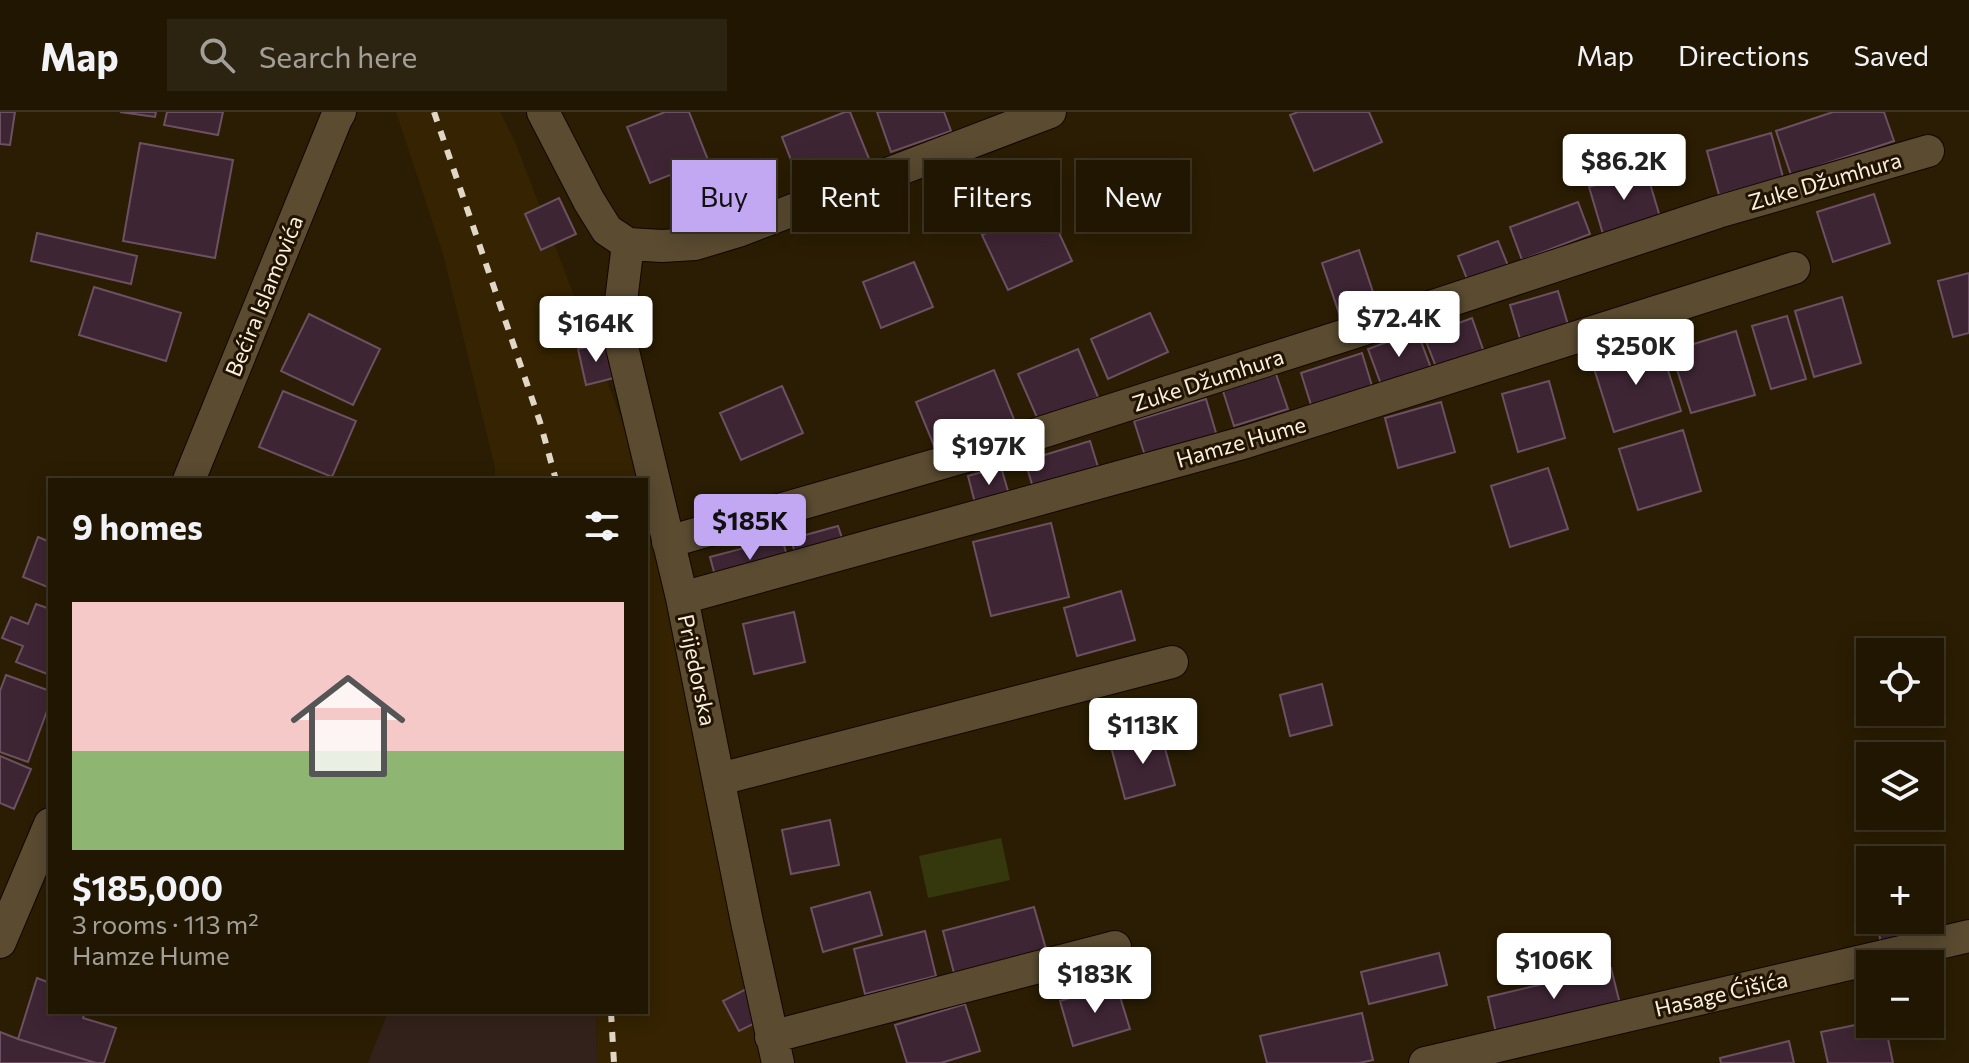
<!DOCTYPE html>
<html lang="en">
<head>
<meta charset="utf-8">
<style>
	body { margin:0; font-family:Commissioner,sans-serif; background:#2d2311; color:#f1f3f6; height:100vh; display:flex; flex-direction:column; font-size:30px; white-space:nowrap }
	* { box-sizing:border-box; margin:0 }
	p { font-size:26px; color:#a29f99 }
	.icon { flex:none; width:44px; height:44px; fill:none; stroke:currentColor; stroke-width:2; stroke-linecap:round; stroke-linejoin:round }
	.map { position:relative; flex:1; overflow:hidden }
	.side { position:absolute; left:48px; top:366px; width:600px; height:536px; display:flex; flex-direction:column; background:#201602; border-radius:0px; box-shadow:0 4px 20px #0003,0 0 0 2px #3d3524 }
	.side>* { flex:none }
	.hud { position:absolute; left:672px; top:48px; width:760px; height:72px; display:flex; gap:16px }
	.tools { position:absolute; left:1856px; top:526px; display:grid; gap:16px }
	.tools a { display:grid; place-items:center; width:88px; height:88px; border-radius:0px; background:#201602; box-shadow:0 4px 20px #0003,0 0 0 2px #3d3524; font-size:40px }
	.price { position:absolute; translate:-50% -68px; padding:0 18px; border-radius:8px; background:#fff; color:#222; font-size:26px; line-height:52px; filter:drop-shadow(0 2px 4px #0008) }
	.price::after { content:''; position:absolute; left:50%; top:48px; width:24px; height:18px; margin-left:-12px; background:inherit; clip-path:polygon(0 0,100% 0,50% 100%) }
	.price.current { background:#c2a8f3; color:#111 }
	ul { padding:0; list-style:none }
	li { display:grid; align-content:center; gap:16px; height:424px; padding:0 24px }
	li span { display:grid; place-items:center; height:248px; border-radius:0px; color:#555 }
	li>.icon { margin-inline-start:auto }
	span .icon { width:144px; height:144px; fill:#fffc; stroke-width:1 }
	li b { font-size:34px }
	h2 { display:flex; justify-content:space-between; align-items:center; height:96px; padding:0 24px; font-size:34px }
	.chip { padding:0 28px; border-radius:0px; background:#201602; box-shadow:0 4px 20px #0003,0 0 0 2px #3d3524; font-size:28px; line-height:72px }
	.chip.current { background:#c2a8f3; color:#111 }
	header { display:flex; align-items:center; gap:48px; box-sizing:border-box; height:112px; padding:0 40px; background:#201602; border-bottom:2px solid #3d3524 }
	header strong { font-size:38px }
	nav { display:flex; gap:44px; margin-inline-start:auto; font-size:28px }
	.search { width:560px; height:72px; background:#2d2311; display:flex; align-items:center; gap:20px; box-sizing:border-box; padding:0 28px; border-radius:0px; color:#a29f99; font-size:30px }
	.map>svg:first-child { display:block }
	.built { fill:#352301 }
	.industrial { fill:#33221b }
	.green { fill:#35380c }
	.building { fill:#3e2534; stroke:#6d5061; stroke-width:2 }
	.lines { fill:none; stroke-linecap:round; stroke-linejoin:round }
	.minor-casing { stroke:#130600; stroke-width:34 }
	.minor { stroke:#5a4b31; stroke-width:32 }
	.rail { stroke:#e1d7c7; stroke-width:6; stroke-dasharray:10 10; stroke-linecap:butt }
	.labels { text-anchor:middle; stroke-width:6; stroke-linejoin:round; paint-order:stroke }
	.street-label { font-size:22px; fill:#f8efe0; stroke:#211300 }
</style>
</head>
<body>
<header>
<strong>Map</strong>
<div class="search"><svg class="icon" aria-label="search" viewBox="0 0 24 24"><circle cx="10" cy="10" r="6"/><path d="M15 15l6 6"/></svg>Search here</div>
<nav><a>Map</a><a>Directions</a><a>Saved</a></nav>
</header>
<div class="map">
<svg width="1969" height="951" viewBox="0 0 1969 951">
	<rect width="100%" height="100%" fill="#2a1d03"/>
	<path class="built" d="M396,0H500L514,27L645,368H495V356L443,142Z
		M646,372L778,951H597L596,900H646Z"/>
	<path class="industrial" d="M388,900H596L597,951H368Z"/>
	<path class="green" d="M1001,726L1010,768L928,786L919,744Z"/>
	<path class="building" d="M0,0H15L10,33L0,32Z
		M120,0H156L155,5Z
		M167,0H223L218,23L164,13Z
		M665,0H689L708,48L650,71L627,15Z
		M845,0H850L872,54L804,81L782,25Z
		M877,0H944L951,19L891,40Z
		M1298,0H1369L1382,30L1314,59L1290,3Z
		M1833,0H1884L1894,29L1791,63L1776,19Z
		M1771,21L1783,65L1719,83L1707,39Z
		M140,31L233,48L215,146L123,129Z
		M1646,58L1660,105L1603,122L1589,75Z
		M1874,82L1890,131L1833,150L1817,100Z
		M559,86L576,122L541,138L525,102Z
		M1578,90L1590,122L1522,148L1510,115Z
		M1046,93L1072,149L1008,178L982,123Z
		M37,121L137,144L131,172L31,149Z
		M1498,129L1509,156L1469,172L1458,144Z
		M1359,138L1379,198L1342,210L1322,151Z
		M914,150L933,195L881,216L863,170Z
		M1969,161V221L1953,225L1938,169Z
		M94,175L181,201L166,249L79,223Z
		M1558,179L1569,216L1521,230L1510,193Z
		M1842,185L1861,251L1814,265L1795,199Z
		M1150,201L1168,240L1108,267L1091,227Z
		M309,202L380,237L353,293L281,259Z
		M1787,204L1806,267L1771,277L1752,214Z
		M1472,206L1485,243L1438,260L1424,224Z
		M1417,219L1431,256L1382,275L1368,237Z
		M1736,219L1755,283L1691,301L1671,239Z
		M1659,230L1681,299L1614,320L1592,250Z
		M606,231L614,266L586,273L578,237Z
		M1078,237L1098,285L1039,310L1018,262Z
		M1362,241L1373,277L1312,296L1301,261Z
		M994,258L1015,310L937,341L916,290Z
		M1276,262L1288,297L1234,314L1223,279Z
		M1549,269L1565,326L1518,340L1502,282Z
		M782,274L803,321L741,348L720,301Z
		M283,279L356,309L332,365L259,335Z
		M1206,287L1217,324L1146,347L1134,309Z
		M1441,290L1455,340L1398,356L1385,306Z
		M1683,318L1701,379L1638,398L1619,337Z
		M1090,329L1099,358L1034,379L1025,349Z
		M1001,355L1010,386L976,395L968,364Z
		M1548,356L1568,417L1510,435L1491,374Z
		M1051,411L1069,485L991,504L973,430Z
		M838,414L846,438L798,452L791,427Z
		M38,425L50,430V476L23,465Z
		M782,426L790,455L718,475L710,445Z
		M1121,479L1135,528L1077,544L1064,496Z
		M36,492L50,497V563L16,550L23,534L2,526L11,505L28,512Z
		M794,500L805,550L754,562L743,512Z
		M6,563L50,579V591L28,650L0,640V579Z
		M1322,572L1332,613L1290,624L1280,583Z
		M1161,622L1175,673L1125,687L1111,635Z
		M0,644L31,657L14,697L0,691Z
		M830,708L839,753L791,762L782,718Z
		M1930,767H1933L1944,822L1881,833L1877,808H1930Z
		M870,780L882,823L823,840L811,796Z
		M1034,795L1046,837L954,861L943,819Z
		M925,819L936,864L865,882L854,837Z
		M1439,841L1447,873L1369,892L1361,860Z
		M1611,856L1620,892L1496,921L1488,885Z
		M37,866L50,871V900H85L83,906L116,916L104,951H96L18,927Z
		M1116,872L1130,917L1073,934L1060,889Z
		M750,875L765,906L739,919L723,889Z
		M965,892L980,939L941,951H907L895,913Z
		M1362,901L1373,948L1359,951H1267L1260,924Z
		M1870,910V912H1885L1893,951H1828L1821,920Z
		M0,920L18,927L96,951H0Z
		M1789,929L1794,951H1721L1720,946Z"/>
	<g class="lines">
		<defs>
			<path id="minor" d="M543,0L589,89L607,118L628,132
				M628,132L621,189L622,235L682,486L747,810L778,951
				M628,132L662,134L695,132L738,119L1050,0
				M189,368L336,7L340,0
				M668,430L977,341L1352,221L1718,100L1928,39
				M682,486L1246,330L1794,156
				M720,667L1172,550
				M0,830L50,712
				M771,925L1115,835
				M1425,951L1969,824"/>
		</defs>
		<use href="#minor" class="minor-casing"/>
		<use href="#minor" class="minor"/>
		<path class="rail" d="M434,0L540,310L556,368
			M611,900L614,951"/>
	</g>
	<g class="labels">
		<g class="street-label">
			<text transform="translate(1825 69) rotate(-16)" y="8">Zuke Džumhura</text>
			<text transform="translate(264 184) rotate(-68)" y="8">Bećira Islamovića</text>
			<text transform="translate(1208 268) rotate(-18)" y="8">Zuke Džumhura</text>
			<text transform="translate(1241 330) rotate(-16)" y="8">Hamze Hume</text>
			<text transform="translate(697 558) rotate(78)" y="8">Prijedorska</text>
			<text transform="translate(1721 882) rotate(-13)" y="8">Hasage Ćišića</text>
		</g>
	</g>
</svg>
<div class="tools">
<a><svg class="icon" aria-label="locate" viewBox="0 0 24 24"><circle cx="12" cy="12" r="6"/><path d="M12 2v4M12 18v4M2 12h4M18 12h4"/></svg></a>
<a><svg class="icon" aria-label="layers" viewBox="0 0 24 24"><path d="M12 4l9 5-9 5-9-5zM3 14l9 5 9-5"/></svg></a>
<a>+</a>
<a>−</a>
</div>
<b class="price" style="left:1624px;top:90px">$86.2K</b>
<b class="price" style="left:1399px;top:247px">$72.4K</b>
<b class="price" style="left:596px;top:252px">$164K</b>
<b class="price" style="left:1636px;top:275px">$250K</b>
<b class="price" style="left:989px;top:375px">$197K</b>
<b class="price current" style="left:750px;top:450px">$185K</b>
<b class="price" style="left:1143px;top:654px">$113K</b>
<b class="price" style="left:1554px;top:889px">$106K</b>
<b class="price" style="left:1095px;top:903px">$183K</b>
<div class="hud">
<a class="chip current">Buy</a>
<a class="chip">Rent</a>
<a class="chip">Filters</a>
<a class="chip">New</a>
</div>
<section class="side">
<h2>9 homes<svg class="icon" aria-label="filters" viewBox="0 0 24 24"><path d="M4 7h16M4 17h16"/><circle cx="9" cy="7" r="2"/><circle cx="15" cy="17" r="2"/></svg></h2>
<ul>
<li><span style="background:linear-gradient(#f6c9c9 60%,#8fb573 0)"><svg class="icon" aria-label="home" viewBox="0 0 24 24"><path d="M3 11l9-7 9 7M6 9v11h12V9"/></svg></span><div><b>$185,000</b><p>3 rooms · 113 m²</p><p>Hamze Hume</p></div></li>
</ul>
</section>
</div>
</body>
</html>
